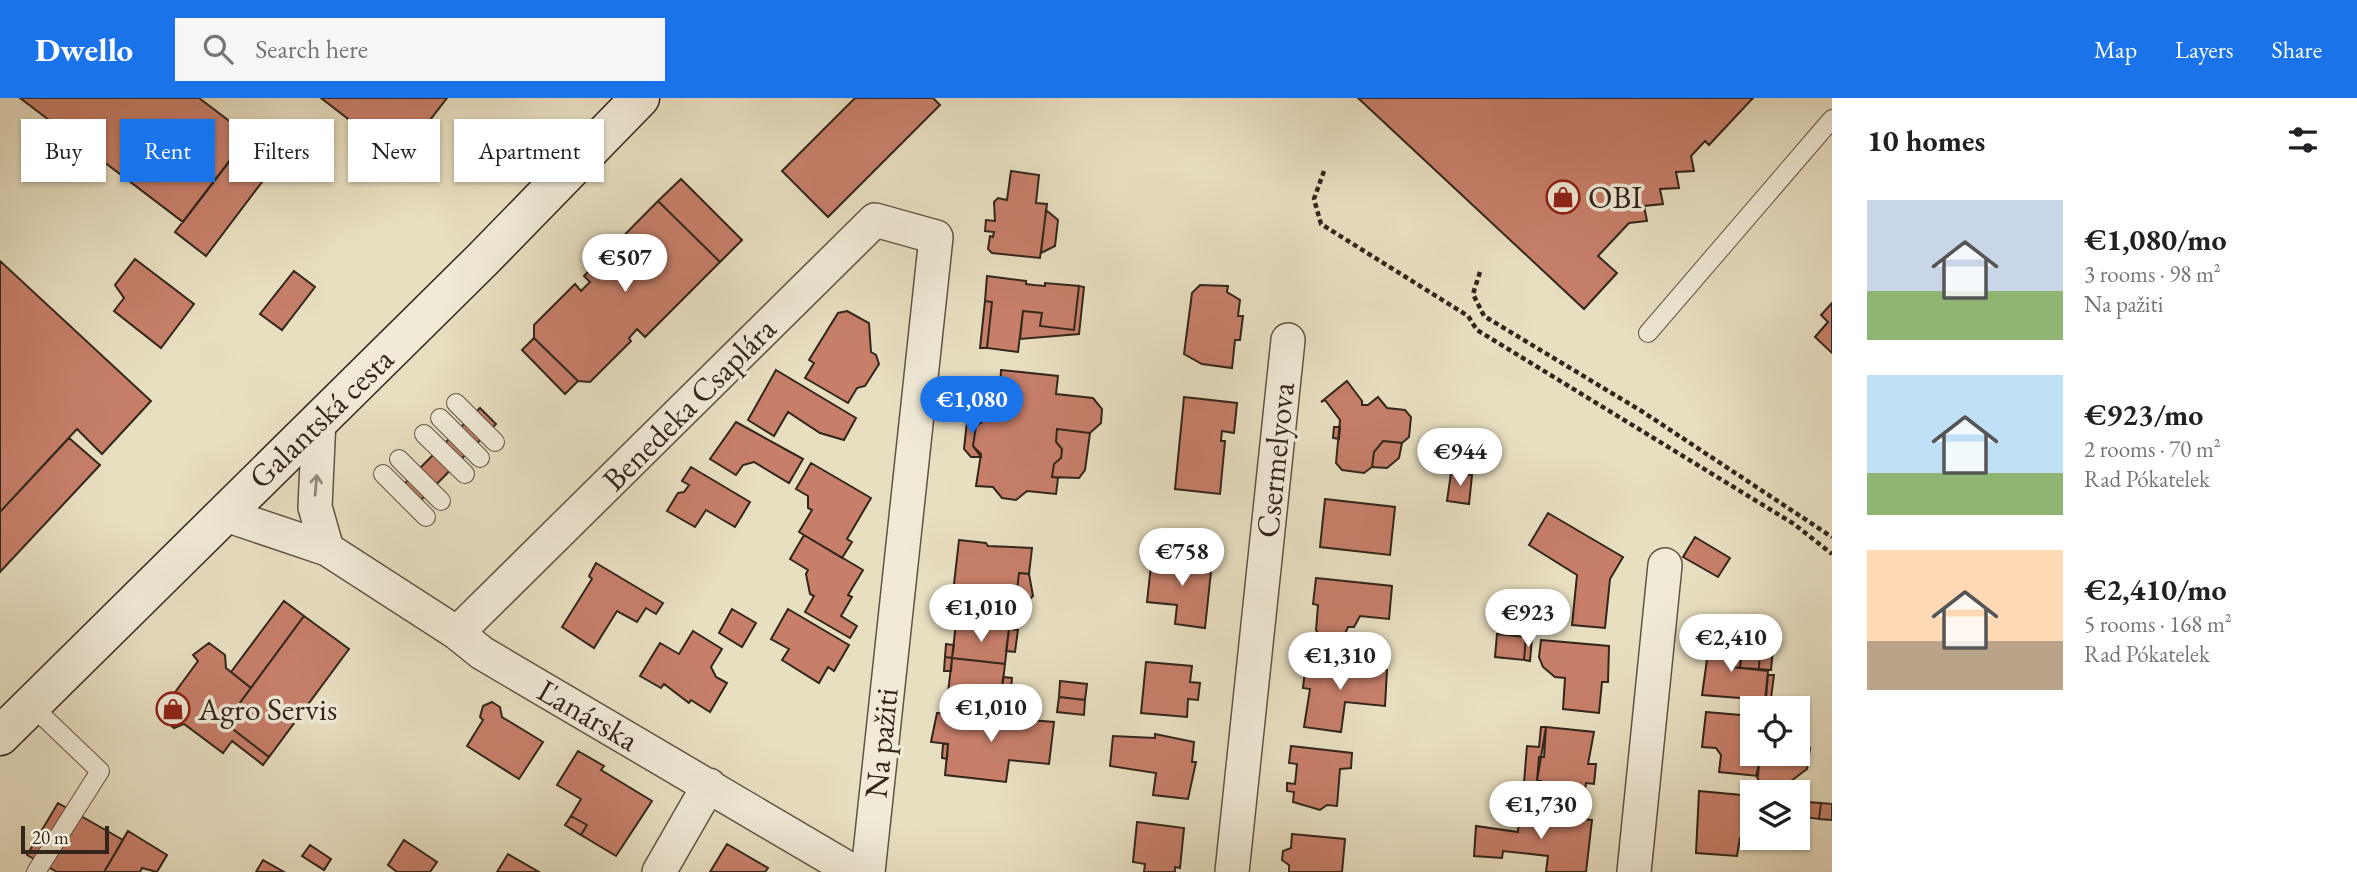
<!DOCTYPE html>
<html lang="en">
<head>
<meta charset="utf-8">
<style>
	body { margin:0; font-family:"EB Garamond",serif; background:#f6f6f6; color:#202124; height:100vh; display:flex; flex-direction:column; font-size:26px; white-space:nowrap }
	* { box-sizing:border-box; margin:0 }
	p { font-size:23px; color:#757577 }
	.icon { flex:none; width:38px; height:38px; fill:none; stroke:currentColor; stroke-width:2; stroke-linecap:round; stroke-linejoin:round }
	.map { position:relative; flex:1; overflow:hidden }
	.details { display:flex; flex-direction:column; background:#fff; width:525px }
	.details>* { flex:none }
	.guide { position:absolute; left:21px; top:21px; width:665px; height:63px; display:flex; gap:14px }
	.controls { position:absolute; left:1740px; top:598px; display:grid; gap:14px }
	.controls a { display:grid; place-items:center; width:70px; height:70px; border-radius:0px; background:#fff; box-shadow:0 2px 5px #0004; font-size:35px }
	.scale { position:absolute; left:21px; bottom:18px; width:88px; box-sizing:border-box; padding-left:7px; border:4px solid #32261b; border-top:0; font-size:19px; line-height:24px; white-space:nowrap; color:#32261b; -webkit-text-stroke:5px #f0ead7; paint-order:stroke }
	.price { position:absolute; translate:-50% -60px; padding:0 16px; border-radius:24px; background:#fff; color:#222; font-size:23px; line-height:46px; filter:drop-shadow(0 2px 4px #0008) }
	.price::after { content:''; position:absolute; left:50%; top:42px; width:21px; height:16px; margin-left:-10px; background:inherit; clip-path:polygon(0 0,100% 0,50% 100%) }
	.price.active { background:#1a73e8; color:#fff }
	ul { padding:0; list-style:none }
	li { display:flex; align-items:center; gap:21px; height:175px; padding:0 35px }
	li span { display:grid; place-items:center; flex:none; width:196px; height:140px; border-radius:0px; color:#555 }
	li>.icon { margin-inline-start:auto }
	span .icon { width:84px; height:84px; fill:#fffc; stroke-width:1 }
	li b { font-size:30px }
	h2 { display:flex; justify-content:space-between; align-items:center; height:84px; padding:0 35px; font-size:30px }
	.tag { padding:0 24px; border-radius:0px; background:#fff; box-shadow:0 2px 5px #0004; font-size:24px; line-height:63px }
	.tag.active { background:#1a73e8; color:#fff }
	header { display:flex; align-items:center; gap:42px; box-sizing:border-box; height:98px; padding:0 35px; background:#1a73e8; color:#fff }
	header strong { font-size:33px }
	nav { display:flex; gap:38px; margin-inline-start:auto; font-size:24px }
	.search { width:490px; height:63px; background:#f6f6f6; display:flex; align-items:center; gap:18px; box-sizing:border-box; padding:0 24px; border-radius:0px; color:#757577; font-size:26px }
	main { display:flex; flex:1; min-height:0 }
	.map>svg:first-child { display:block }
	.building { fill:#c77f6a; stroke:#32261b; stroke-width:2 }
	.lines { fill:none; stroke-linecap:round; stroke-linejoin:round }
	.lane-casing { stroke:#605444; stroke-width:20 }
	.street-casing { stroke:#605444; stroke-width:36 }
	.secondary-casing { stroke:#32261b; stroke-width:41 }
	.path { stroke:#32261b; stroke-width:4.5; stroke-dasharray:5 3.5; stroke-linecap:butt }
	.lane { stroke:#f0ead7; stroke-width:18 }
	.street { stroke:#f0ead7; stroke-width:33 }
	.secondary { stroke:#f0ead7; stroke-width:38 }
	.oneway { stroke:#918879 }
	.labels { text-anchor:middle; stroke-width:7; stroke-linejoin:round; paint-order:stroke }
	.poi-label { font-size:32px; fill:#32261b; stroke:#f0ead7; text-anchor:start }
	.street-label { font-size:32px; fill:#32261b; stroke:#f0ead7 }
</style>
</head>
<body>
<header>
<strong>Dwello</strong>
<div class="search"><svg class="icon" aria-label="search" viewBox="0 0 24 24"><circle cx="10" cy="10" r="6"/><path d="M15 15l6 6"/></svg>Search here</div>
<nav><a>Map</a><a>Layers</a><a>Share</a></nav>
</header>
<main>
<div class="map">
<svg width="1832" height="774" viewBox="0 0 1832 774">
	<rect width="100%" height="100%" fill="#e8dfc1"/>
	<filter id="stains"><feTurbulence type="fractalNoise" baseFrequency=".00286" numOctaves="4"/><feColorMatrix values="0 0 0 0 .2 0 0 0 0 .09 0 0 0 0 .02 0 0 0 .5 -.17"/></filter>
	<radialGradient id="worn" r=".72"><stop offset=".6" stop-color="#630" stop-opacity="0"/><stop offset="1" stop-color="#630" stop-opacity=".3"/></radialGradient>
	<path class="building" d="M20,0H199L249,38L183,124Z
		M321,0H447L400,61Z
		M855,0H933L940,7L828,119L782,73Z
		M1358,0H1753L1709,47L1705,43L1691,58L1694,73L1676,74L1679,90L1660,91L1663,106L1644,108L1647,123L1629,125L1598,158L1617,175L1584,211Z
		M256,28L287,51L206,158L175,134Z
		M1011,73L1039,77L1036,105L1047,106L1040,160L992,155L988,151L990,138L993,139L994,134L985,133L986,122L995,123L994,104L998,100L1007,102Z
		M681,81L742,142L720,164L658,103Z
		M658,103L720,164L645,239L637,231L629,240L631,243L590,284L578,283L534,240V227L575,186L581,193L590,184L584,178Z
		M1046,112L1058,122L1055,148L1041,155Z
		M135,161L194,206L161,250L114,213L124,200L115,187Z
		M0,163L151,303L102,356L77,331L0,414Z
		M294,173L315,189L282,232L260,216Z
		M987,178L1026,183V186L1034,187L1045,188V185L1079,188L1074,232L1040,228L1042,215L1023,213L1018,254L987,250L992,204L985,203Z
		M1200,187L1228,188L1227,194L1240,202L1238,218H1243L1240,242H1235L1232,270L1202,266L1184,256L1192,195Z
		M1079,188L1084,189L1079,236L1020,241L1023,213L1042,215L1040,228L1074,232Z
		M985,203L992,204L987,250H980Z
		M1832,205V255L1815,239L1828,224L1821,217Z
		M847,213L869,225L871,254L876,257L879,266L865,288L857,290L848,305L805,280L814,265L809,262L838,215Z
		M534,240L578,283L565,296L522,252Z
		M776,272L856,320L844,342L820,335L788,314L774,338L748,322Z
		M1001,272L1058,278L1056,296L1093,300L1102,311L1101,325L1090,335L1057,331L1056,344L1062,351L1061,360L1054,366L1052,379L1058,380L1056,396L1027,393L1016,402L1002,400L993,389L976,388L981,356L973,348L976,328L985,322L989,289L1000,290Z
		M1347,283L1362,303V307H1368L1378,299L1387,310L1405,312L1411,319L1409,339L1402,345L1383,343L1374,354L1372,369L1364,375L1342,372L1336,365L1340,322L1325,302L1321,304Z
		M1184,299L1237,305L1234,335L1222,333L1221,343H1225L1220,396L1175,391Z
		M480,310L496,326L412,411L396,394Z
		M975,318L985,319L976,328L973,348L981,359H971L964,351L967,323Z
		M736,324L803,361L789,385L754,364L743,367L736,377L710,361Z
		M1334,329H1340L1339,341L1333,340Z
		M1057,331L1090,335L1085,372L1079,380L1052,379L1054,366L1061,360L1062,351L1056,344Z
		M69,340L100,367L0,474V414Z
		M1383,343L1402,345L1399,360L1387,370L1372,369L1374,354Z
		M811,365L871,400L847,441L852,444L842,460L799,434L812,412L808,410V398L796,391Z
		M691,369L750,404L735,429L706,412L695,429L667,413L678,395L684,394L689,387L682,383Z
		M1451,375L1472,377L1469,406L1447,403Z
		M1325,401L1395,409L1390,457L1320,449Z
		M1548,415L1623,459L1610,481L1605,530L1572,527L1577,477L1529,447Z
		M804,437L863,472L848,497L852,499L841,518L857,528L850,540L805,514L814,498L810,496L806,476L808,472L790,461Z
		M1695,439L1730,460L1718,479L1683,459Z
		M959,442L986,445L988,448L1032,450L1029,476L1019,475L1016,501L1008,507L959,502L953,495Z
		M1152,458L1212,464L1205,530L1175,526L1177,507L1147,504Z
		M596,465L663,505L656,516L646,510L637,524L617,513L594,550L562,529L592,481L589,478Z
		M1019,475L1029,476L1033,498L1028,503L1016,501Z
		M1316,480L1392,488L1389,521L1360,518L1354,529H1348L1343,540L1320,538L1316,532L1318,507L1313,506Z
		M284,503L304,518L251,590L231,574Z
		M732,511L756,525L742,549L719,535Z
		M788,511L849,547L834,573L828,569L819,585L782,562L789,551L771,541Z
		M304,518L349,551L269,659L225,625Z
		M956,525L1009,531L1005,566L952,560Z
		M1009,531L1018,532L1015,554L1006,553Z
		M693,533L722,551L711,569L716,579L727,585L710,614L691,602L689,605L664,586L661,590L640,578L660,545L679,556Z
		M1497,536L1526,539L1524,562L1495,559Z
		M1730,536L1774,540L1771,572L1759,571L1760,551L1742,549L1740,570L1733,569L1736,542L1730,541Z
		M1526,539L1532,540L1530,563L1524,562Z
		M1710,540L1736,542L1733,569L1768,573L1765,602L1702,597Z
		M1541,542L1609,548L1608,584H1602L1599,615L1563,611L1565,580L1555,579L1543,569L1539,559Z
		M209,545L225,557L226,570L251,590L225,625L269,659L263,667L232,643L223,655L184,626L174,630L158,617V605L163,598L170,601L198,563L193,557Z
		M946,546L954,547L952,560L945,559Z
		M1742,549L1760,551L1759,571L1740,570Z
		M945,559L952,560L951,573H944Z
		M952,560L1005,566L1001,601L948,595Z
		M1146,564L1192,568L1190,584L1200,585L1198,602L1188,601L1187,619L1141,615Z
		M1306,564L1387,572L1385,608L1345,604L1341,634L1304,629L1310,591L1303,590Z
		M1768,577H1774L1771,600H1766Z
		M1003,579L1012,580L1010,602L1001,601Z
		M1060,583L1087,586L1085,602L1059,599Z
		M1059,599L1085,602L1084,617L1057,614Z
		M492,604L500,609L502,619L543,644L519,681L467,648L483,622L480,619L483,608Z
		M1706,614L1752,618V656H1769L1768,661L1759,666L1758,678L1719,674L1721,657L1716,650L1702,649Z
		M937,615L1054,624L1049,666L1009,662L1006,684L945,677L948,646L931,644Z
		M1541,629H1546L1537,683H1541L1543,699L1523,697L1527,648L1539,649Z
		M1546,629L1594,634L1588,666H1596L1594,686L1586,685L1584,699L1562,697L1559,701L1543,699L1540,695L1541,683H1537L1539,659H1544Z
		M1155,636L1194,644L1192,664H1196L1188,701L1153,697L1156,675L1110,668L1113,638L1155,640Z
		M1797,643H1804L1810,650L1807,671L1783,689L1763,688L1756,678L1759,666L1768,661L1769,656H1797Z
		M943,646H948L947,661L942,660Z
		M1291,648L1352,655L1351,670L1340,671L1337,708L1327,707L1320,712L1293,704L1294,694L1287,693V685L1295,686L1297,666L1289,665Z
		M578,653L604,668L601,672L652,703L616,758L581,737L587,727L571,718L581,701L557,687Z
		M1699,693L1752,698V739L1740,740L1737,758L1696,755Z
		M1806,704L1821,705L1819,721L1804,719Z
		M58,705L123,742L104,774H57L27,757Z
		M1821,705L1832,706V722L1819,721Z
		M1519,715L1592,722L1586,774H1546L1548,758L1503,753L1502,760L1474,758L1476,728L1518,734Z
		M571,718L587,727L581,737L565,727Z
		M1137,724L1184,730L1180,770L1175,769V774H1144L1145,766L1133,764Z
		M128,733L167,757L157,774L142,770L140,774H104Z
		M1292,736L1345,741L1342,774H1289V767L1282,762L1283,753L1291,750Z
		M404,742L437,764L430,774H397L388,767Z
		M727,746L768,770L765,774H710Z
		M310,747L331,761L324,772L302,758Z
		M508,756L539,774H497Z
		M263,762L284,774H256Z"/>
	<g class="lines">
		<defs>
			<path id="lane" d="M1648,235L1832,21
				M456,305L495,344
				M440,320L480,360
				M424,336L465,376
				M399,361L441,403
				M383,376L426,419
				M31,607L100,673L36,774"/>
			<path id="street" d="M319,321L315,409L327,451
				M223,416L327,451L457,535L482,555L854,774
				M457,535L875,122L936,139L868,774
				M659,774L709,687
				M1232,774L1288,242
				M1634,774L1665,467"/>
			<path id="secondary" d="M0,638L482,162L640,0"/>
		</defs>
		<use href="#lane" class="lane-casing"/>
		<use href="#street" class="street-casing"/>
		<use href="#secondary" class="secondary-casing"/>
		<path class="path" d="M1324,73L1314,101L1321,126L1468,218L1477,232L1794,426L1832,456
			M1480,174L1473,196L1484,218L1643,314L1832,439"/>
		<use href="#lane" class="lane"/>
		<use href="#street" class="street"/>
		<use href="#secondary" class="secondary"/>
	</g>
	<defs><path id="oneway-shaft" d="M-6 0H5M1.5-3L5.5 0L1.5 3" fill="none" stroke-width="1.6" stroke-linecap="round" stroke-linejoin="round" transform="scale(1.75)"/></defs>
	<use class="oneway" href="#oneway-shaft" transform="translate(316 387) rotate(-85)"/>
	<defs>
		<symbol id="shop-ring" viewBox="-11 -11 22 22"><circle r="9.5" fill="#f0ead7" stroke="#8f2418" stroke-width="1.5"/><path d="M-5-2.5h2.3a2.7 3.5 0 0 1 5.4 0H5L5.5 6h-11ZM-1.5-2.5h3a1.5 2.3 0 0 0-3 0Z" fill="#8f2418"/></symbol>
	</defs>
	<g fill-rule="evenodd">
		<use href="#shop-ring" x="1544" y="80" width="38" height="38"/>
		<use href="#shop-ring" x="154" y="592" width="38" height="38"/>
	</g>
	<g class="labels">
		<g class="poi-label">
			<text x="1588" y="110">OBI</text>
			<text x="198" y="622">Agro Servis</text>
		</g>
		<g class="street-label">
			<text transform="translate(689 306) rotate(-45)" y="11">Benedeka Csaplára</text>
			<text transform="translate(321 320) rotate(-44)" y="11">Galantská cesta</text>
			<text transform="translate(1275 362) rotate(-84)" y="11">Csermelyova</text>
			<text transform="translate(588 617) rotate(30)" y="11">Ľanárska</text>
			<text transform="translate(881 645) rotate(-84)" y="11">Na pažiti</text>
		</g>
	</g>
	<rect width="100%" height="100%" filter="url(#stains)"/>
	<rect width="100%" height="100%" fill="url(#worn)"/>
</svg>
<div class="controls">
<a><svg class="icon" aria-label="locate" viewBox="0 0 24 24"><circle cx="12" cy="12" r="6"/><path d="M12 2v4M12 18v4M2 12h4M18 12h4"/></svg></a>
<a><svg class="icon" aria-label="layers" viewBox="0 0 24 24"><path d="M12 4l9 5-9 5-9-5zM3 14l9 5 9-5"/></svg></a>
</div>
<div class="scale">20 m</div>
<b class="price" style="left:625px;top:196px">€507</b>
<b class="price active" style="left:972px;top:338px">€1,080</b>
<b class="price" style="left:1460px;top:390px">€944</b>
<b class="price" style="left:1182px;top:490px">€758</b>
<b class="price" style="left:981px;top:546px">€1,010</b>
<b class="price" style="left:1528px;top:551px">€923</b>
<b class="price" style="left:1731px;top:576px">€2,410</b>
<b class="price" style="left:1340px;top:594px">€1,310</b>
<b class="price" style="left:991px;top:646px">€1,010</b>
<b class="price" style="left:1541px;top:743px">€1,730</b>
<div class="guide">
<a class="tag">Buy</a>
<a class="tag active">Rent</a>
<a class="tag">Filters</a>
<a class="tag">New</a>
<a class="tag">Apartment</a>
</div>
</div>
<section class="details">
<h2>10 homes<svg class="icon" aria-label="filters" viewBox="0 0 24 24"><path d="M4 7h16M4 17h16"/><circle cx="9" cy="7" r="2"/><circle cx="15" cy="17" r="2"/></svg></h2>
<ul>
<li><span style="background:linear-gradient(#c9d6e8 65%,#8fb573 0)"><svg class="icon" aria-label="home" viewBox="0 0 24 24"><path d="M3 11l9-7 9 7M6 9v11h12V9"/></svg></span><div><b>€1,080/mo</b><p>3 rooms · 98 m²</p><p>Na pažiti</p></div></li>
<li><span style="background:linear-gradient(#bfe0f5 70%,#8fb573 0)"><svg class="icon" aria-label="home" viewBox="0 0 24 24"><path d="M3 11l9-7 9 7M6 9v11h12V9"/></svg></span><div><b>€923/mo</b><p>2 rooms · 70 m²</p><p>Rad Pókatelek</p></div></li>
<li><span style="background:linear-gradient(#ffd9b3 65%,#b9a48a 0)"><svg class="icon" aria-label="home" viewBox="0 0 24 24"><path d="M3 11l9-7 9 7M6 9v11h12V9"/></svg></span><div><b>€2,410/mo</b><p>5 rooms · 168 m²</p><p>Rad Pókatelek</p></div></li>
</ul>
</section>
</main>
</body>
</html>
